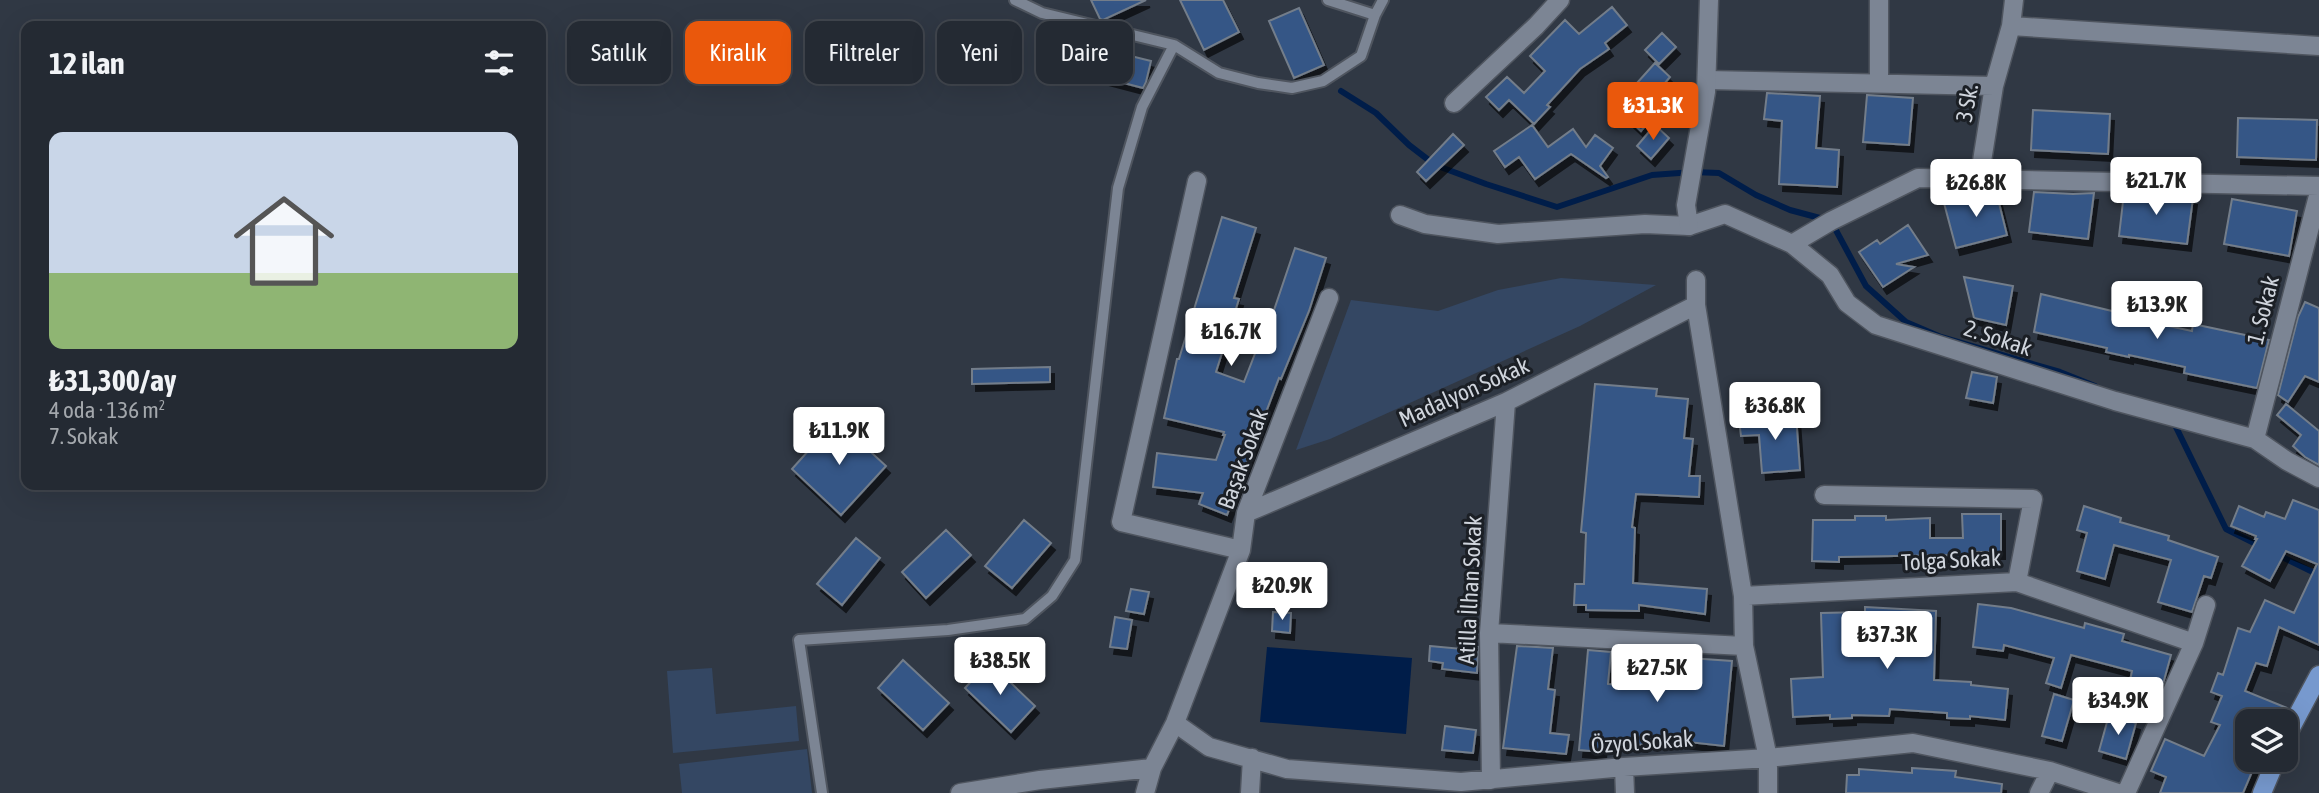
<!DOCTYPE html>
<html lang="tr">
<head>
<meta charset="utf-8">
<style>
	body { margin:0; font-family:"Asap Condensed",sans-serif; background:#30363f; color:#f1f3f6; height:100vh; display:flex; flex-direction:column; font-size:26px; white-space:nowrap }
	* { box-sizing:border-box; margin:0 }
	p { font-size:23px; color:#a3a7ac }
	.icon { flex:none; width:38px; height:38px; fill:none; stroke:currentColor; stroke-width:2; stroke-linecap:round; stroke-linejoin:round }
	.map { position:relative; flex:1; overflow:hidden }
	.sheet { position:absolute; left:21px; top:21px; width:525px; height:469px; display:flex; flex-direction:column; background:#242a33; border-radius:14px; box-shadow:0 7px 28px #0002,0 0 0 2px #41464e }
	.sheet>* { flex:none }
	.top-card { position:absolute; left:567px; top:21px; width:665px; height:63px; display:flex; gap:14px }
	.buttons { position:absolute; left:2235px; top:709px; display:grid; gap:14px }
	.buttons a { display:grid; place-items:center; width:63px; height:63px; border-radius:14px; background:#242a33; box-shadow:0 7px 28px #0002,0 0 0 2px #41464e; font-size:35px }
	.price { position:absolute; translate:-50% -60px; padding:0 16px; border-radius:7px; background:#fff; color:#222; font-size:23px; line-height:46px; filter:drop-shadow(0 2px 4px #0008) }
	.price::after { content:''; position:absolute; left:50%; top:42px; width:21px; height:16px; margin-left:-10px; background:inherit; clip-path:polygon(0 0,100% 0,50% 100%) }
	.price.selected { background:#ea580c; color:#fff }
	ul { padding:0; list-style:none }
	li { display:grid; align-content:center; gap:14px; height:371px; padding:0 28px }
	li+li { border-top:2px solid #41464e }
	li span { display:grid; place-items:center; height:217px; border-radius:14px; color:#555 }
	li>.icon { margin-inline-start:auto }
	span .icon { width:126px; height:126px; fill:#fffc; stroke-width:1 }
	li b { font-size:30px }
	h2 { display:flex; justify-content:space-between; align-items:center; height:84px; padding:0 28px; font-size:30px }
	.tag { padding:0 24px; border-radius:14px; background:#242a33; box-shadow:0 7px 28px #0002,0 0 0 2px #41464e; font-size:24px; line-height:63px }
	.tag.selected { background:#ea580c; color:#fff }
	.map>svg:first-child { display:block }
	.green { fill:#344763 }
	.water { fill:#001d49 }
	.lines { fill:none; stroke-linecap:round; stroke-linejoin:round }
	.stream { stroke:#001d49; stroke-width:6 }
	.building { fill:#345686; stroke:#737d8a; stroke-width:2; filter:url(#shadow) }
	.lane-casing { stroke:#4f555f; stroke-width:14 }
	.street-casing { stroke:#4f555f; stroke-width:21 }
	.secondary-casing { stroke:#4f555f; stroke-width:21 }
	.primary-casing { stroke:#4f555f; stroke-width:21 }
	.lane { stroke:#7c8594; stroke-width:10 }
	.street { stroke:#7c8594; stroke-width:18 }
	.secondary { stroke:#7c8594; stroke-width:18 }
	.primary { stroke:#7799ce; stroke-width:18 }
	.labels { text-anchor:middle; stroke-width:6; stroke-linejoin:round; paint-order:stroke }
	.street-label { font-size:23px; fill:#cfd4dc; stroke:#1b1f25 }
</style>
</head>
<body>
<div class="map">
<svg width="2319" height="793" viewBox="0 0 2319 793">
	<defs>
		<filter id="shadow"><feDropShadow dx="4" dy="7" stdDeviation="0" flood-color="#0009"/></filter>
	</defs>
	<rect width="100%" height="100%" fill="#303844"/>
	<path class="green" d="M1561,278L1656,285L1580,326L1330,439L1296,450L1351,300L1438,311L1498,290Z
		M712,668L716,714L796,706L799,741L673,753L667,671Z
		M807,749L812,793H682L679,764Z"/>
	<path class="water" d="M1267,647L1412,658L1406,734L1260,722Z"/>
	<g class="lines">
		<path class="stream" d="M1341,91L1376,113L1409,145L1435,165L1486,184L1557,207L1652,175L1693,172L1719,173L1756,195L1790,210L1831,221L1866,286L1906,322L1941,337L2060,372L2095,386
			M2172,419L2226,529L2260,546
			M2276,554L2319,575"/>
	</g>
	<path class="building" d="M1091,0H1146L1103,20L1100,19Z
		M1180,0H1223L1239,32L1204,50Z
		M1612,7L1627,25L1605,43L1609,49L1580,69L1547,105L1550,107L1534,124L1509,100L1499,110L1486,97L1507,77L1524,93L1545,71L1530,56L1565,20L1579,34Z
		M1299,8L1324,65L1294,78L1269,21Z
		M1662,33L1676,47L1659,64L1645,50Z
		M1046,35L1151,61L1146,82L1143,88L1040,61Z
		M1655,63L1670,77L1653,97L1637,83Z
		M1767,93L1820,96L1816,148L1839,150L1837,187L1779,184L1782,121L1764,119Z
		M1867,95L1913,98L1909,145L1863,142Z
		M1646,99L1659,110L1641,131L1628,119Z
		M2033,110L2110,114L2108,154L2031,150Z
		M2238,118L2317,120L2316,160L2237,157Z
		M1532,125L1548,147L1573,129L1586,147L1595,135L1613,148L1600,166L1608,177L1606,178L1571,154L1535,179L1519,157L1505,167L1494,151Z
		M1655,125L1669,138L1651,159L1637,146Z
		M1453,134L1464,145L1426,181L1417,172Z
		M1996,191L2007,235L1956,248L1944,203Z
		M2034,192L2073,194L2094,193L2088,239L2029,232Z
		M2124,193L2158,194L2193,198L2187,244L2119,236Z
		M2232,199L2297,211L2289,256L2224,244Z
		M1222,217L1256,228L1234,298L1239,299L1216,372L1244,382L1270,315L1272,316L1295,248L1326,258L1309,311L1281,379L1279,378L1227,515L1199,504L1203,493L1153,487L1157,453L1216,460L1225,435H1223L1224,432L1164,418L1177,359H1179Z
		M1908,225L1928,255L1896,264L1914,267L1883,287L1859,252L1877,240L1880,244Z
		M1964,277L2013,286L2006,325L1974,318Z
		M2041,294L2137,317L2136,319L2192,331L2193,324L2269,340L2257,388L2184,373L2185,367L2129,355V357L2106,352L2107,348L2034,332Z
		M2305,302L2319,308V382L2305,376L2288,402L2278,395L2298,317Z
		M1050,367V382L972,384V369Z
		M1972,372L1997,377L1993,403L1966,398Z
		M1595,384L1657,389L1656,396L1688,399L1684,438L1693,439L1689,476H1700L1699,497L1636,494L1632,527L1635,528L1633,583L1707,589L1705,614L1639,605V611L1586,610V605H1574L1575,584H1584L1586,533L1581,532Z
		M2286,404L2319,431V465L2305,457L2293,446L2301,435L2277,415Z
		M1796,415L1800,470L1762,473L1759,435L1741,436L1739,420Z
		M836,420L886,466L841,515L792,469Z
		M2293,500L2319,510V645L2279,627L2267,666L2256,663L2245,691L2287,708L2282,721H2247V760H2257L2243,793H2160L2166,777L2151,771L2165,739L2204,756L2220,725L2211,722L2222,696L2211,692L2218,673L2223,675L2238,628L2250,632L2265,600L2294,613L2317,564L2286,551L2270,581L2242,566L2257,539H2255L2256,536L2231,526L2239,506L2264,517L2266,512L2285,519Z
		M2084,506L2121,518L2120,522L2169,536L2168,540L2218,557L2211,578L2204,576L2192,612L2158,602L2171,560L2114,545L2105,579L2077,571L2087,533L2077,530Z
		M1962,514H2001V552H1971V558H1950V555L1839,557V562L1812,561L1813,520H1855V516H1886V520L1930,518V538H1963Z
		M1024,520L1051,543L1012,588L985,566Z
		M946,530L971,555L926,598L902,572Z
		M856,538L880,558L842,605L817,584Z
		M1131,589L1149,592L1144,614L1126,611Z
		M1978,604L2011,608L2084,628L2085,623L2124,634L2122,641L2171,655L2163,684L2160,690L2130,681L2132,671L2071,655L2061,688L2046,683L2054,658L2004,645L2003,651L1973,647Z
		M1865,607L1936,611L1934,680L1971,682V685L2008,689L2005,720L1970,716V719L1947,718V713L1890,709L1889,716L1852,715V718L1830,719V715L1793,717L1791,679L1823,677L1821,613L1865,612Z
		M1273,612L1291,613L1290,633L1272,631Z
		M1115,617L1132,620L1127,649L1110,647Z
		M1430,646L1462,649L1463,646L1478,647L1477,673L1442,669L1443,663L1429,661Z
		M1517,646L1553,648L1548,689L1555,690L1550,733L1569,735L1566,754L1503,748Z
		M1588,650L1611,652L1608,684L1656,690L1660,656L1732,661L1724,746L1644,737L1643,745L1603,741L1602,752L1579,750Z
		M903,660L949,703L923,730L878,688Z
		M989,662L1035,706L1011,732L965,688Z
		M2054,694L2074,700L2062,741L2042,736Z
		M2109,715L2136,723L2126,759L2099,751Z
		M1445,726L1476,730L1473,753L1442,750Z
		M1912,768L1956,771L1955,777L2002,784L2001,793H1846L1847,775H1859V769L1912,773Z"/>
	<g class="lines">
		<defs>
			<path id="lane" d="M1015,0L1042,13L1174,45
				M1328,0L1375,15
				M822,793L799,640L948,630L1025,619L1052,596L1075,560L1118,188L1142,107L1174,45L1219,73L1258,83L1292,88L1323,81L1361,56L1375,15L1383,0"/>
			<path id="street" d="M2011,26L2319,46
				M1707,80L1994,86
				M1879,83V0
				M1454,103L1536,26L1560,0
				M1979,180L1994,86L2011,26L2014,0
				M1197,181L1121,522L1241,550
				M1400,215L1425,224L1498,234L1645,224L1689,226L1725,214L1792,244L1830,275L1847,303L1876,325L2115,401L2255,439L2287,461L2319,478
				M1792,244L1831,221L1918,178L2319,186
				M1696,280V305L1743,596L1744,646L1768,758V793
				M2255,439L2319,192
				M1824,495L2033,499L2017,582
				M1246,513L1506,402L1696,305
				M1743,596L2017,582L2194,643
				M1489,633L1744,646
				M1175,723L1209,747L1287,769L1461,782L1624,767L1768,758L1913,743L2050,771L2118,793
				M1624,767L1625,793
				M1491,780L1489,633L1506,402
				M960,793L1040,780L1152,768
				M1145,793L1152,768L1175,723L1241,550L1246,513L1329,298
				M1250,793L1252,758
				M2039,793L2050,771
				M2126,793L2194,643L2206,605"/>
			<path id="secondary" d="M1689,226L1686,205L1706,92L1709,0"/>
			<path id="primary" d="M2286,737L2319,675
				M2262,793L2276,760"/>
		</defs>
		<use href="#lane" class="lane-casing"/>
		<use href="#street" class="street-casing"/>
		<use href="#secondary" class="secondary-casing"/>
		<use href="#primary" class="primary-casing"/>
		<use href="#lane" class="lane"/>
		<use href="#street" class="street"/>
		<use href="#secondary" class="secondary"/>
		<use href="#primary" class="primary"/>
	</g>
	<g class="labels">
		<g class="street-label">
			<text transform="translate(1967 103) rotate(-80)" y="8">3 Sk.</text>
			<text transform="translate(2263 310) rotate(-76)" y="8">1. Sokak</text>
			<text transform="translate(1998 338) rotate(18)" y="8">2. Sokak</text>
			<text transform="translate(1464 392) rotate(-24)" y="8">Madalyon Sokak</text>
			<text transform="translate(1243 459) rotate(-70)" y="8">Başak Sokak</text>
			<text transform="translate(1951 560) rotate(-3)" y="8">Tolga Sokak</text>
			<text transform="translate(1470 590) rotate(-87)" y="8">Atilla İlhan Sokak</text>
			<text transform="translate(1642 742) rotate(-4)" y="8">Özyol Sokak</text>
		</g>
	</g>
</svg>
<div class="buttons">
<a><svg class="icon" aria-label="layers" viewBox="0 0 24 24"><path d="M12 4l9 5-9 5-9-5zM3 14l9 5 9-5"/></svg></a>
</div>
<b class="price selected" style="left:1653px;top:142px">₺31.3K</b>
<b class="price" style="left:2156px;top:217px">₺21.7K</b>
<b class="price" style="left:1976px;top:219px">₺26.8K</b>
<b class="price" style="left:2157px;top:341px">₺13.9K</b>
<b class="price" style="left:1231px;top:368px">₺16.7K</b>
<b class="price" style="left:1775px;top:442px">₺36.8K</b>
<b class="price" style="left:839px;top:467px">₺11.9K</b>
<b class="price" style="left:1282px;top:622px">₺20.9K</b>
<b class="price" style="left:1887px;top:671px">₺37.3K</b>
<b class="price" style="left:1000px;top:697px">₺38.5K</b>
<b class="price" style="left:1657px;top:704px">₺27.5K</b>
<b class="price" style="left:2118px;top:737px">₺34.9K</b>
<div class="top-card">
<a class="tag">Satılık</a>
<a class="tag selected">Kiralık</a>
<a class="tag">Filtreler</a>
<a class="tag">Yeni</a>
<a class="tag">Daire</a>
</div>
<section class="sheet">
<h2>12 ilan<svg class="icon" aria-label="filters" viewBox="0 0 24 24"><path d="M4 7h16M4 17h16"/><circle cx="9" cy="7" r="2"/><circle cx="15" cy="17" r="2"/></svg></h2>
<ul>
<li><span style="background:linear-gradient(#c9d6e8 65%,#8fb573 0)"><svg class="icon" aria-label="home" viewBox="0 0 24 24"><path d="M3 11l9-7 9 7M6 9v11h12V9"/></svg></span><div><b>₺31,300/ay</b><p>4 oda · 136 m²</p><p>7. Sokak</p></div></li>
</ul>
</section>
</div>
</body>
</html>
